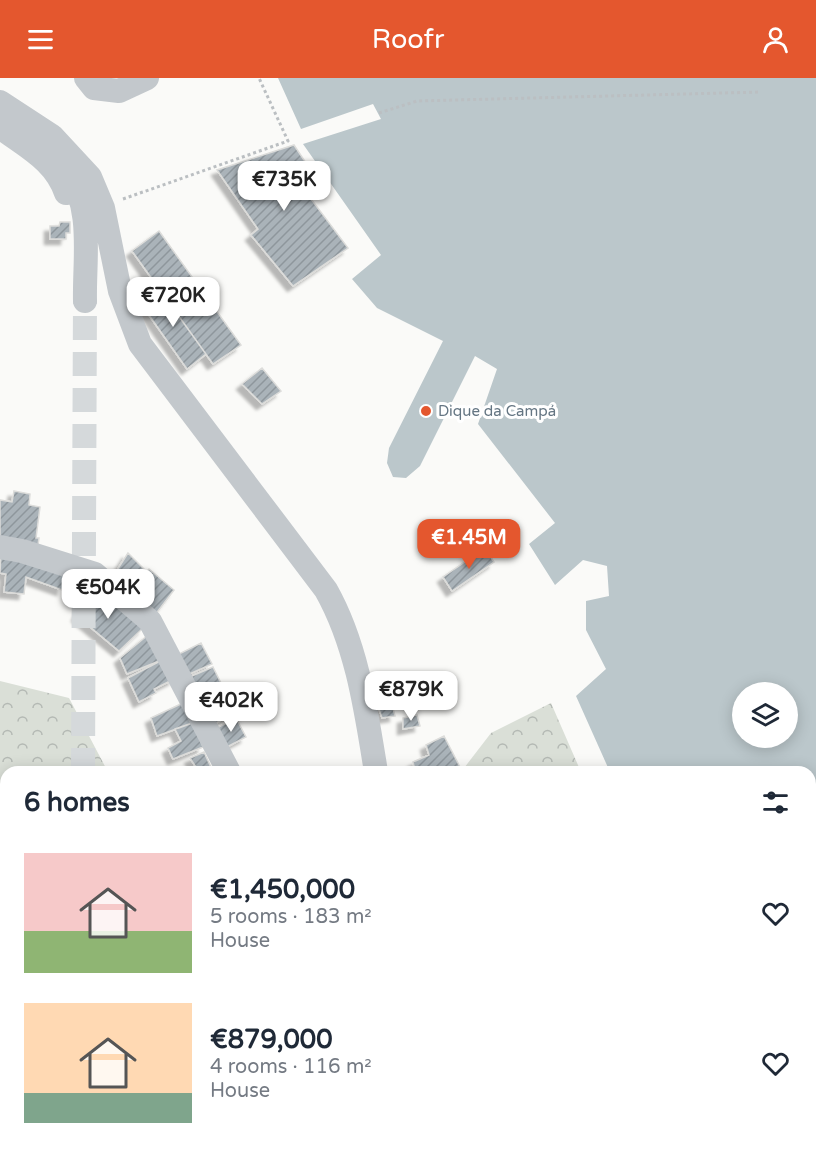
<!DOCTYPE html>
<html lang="en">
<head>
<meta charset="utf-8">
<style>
	body { margin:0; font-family:"Varela Round",sans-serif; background:#f2f2f3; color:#1f2937; height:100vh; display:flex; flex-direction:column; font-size:22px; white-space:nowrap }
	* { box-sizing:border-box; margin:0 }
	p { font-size:20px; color:#747a83 }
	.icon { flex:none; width:33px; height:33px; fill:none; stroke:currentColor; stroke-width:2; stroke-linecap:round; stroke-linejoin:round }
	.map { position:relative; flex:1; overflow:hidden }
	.drawer { position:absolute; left:0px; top:688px; width:816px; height:386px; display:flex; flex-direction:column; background:#fff; border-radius:18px 18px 0 0; box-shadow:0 3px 15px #0003 }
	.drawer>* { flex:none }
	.buttons { position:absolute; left:732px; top:604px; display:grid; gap:12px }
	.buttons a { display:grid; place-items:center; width:66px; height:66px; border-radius:50%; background:#fff; box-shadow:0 3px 15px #0003; font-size:30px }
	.price { position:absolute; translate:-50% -51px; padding:0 14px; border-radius:12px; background:#fff; color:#222; font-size:20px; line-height:39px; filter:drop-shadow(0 2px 3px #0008) }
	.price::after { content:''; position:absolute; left:50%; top:36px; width:18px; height:14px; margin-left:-9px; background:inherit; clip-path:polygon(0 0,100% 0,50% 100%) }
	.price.current { background:#e4572e; color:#fff }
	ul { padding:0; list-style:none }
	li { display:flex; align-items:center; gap:18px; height:150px; padding:0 24px }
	li span { display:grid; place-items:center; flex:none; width:168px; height:120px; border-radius:0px; color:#555 }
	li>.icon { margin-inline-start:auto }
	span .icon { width:72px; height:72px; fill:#fffc; stroke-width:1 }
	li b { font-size:26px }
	h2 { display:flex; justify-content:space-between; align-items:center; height:72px; padding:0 24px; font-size:26px }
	header { display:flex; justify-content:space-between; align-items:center; height:78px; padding:0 24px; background:#e4572e; color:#fff; font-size:27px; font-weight:600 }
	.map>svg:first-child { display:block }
	.forest { fill:url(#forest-crowns) }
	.water { fill:#bbc7cb; fill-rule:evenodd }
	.building { fill:url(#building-hatch); stroke:#dcdcda; stroke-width:1.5; filter:url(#shadow) }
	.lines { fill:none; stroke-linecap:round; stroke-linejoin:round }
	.minor-tunnel { stroke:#d5d9db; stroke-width:24; stroke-dasharray:24 12; stroke-linecap:butt }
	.path { stroke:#bbbfc2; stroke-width:3; stroke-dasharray:3 3; stroke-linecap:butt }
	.minor { stroke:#c3c8cc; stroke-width:24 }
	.poi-dot { fill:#e4572e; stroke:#fff; stroke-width:2 }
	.labels { text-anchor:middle; stroke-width:6; stroke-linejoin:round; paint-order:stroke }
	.poi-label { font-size:15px; fill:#657683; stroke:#fff; text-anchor:start }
</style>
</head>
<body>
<header><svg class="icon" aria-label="menu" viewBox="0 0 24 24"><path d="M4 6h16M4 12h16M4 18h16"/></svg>Roofr<svg class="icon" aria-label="person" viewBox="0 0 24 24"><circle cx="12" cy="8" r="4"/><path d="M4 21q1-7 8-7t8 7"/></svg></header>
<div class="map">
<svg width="816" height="1073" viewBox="0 0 816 1073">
	<defs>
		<pattern id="forest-crowns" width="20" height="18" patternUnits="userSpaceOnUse" patternTransform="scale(1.5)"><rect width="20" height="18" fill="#dadfd7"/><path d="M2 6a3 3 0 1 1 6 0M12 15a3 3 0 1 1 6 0" fill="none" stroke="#b4b9b4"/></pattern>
		<pattern id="building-hatch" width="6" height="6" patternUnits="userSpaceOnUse" patternTransform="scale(1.5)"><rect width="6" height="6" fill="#aab3b9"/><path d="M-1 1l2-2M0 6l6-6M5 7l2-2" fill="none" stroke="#8e969c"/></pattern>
		<filter id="shadow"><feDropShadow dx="-5.5" dy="5.5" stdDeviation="1.5" flood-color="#0004"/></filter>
	</defs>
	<rect width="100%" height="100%" fill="#fafaf8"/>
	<path class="forest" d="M0,603L69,620L108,694H6V1068H118V1073H0Z
		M551,625L581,694H461L491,655Z"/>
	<path class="water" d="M278,0H816V1073H657L658,1068H810V694H610L576,618L606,591L586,552V523L609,518L607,488L583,482L555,507L529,466L555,445L478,346L497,291L475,278L420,388L406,400L393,399L387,385L389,370L443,263L377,230L352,201L381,177L303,66L381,41L373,26L301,51ZM742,615H788V660H742Z"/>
	<path class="building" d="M294,67L314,97L305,100L308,117L348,170L293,208L251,157L258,151L217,92Z
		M60,144H70V155H66V161H50V148H59Z
		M159,153L241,267L213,286L132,173Z
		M158,209L206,276L187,291L139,223Z
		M262,290L281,313L262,326L242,306Z
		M14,413L30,416L29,427L40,429L36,460H39L38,467L0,461V422L12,424Z
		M485,470L494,484L452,513L443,499Z
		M1,475L66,492L62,512L26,499L24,516L4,514L6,496L0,495Z
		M128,475L147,494L130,516L112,500Z
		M149,491L174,512L155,537L130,516Z
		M91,508L143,550L119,573L77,538Z
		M148,557L164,581L127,596L120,580Z
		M201,565L212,586L185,598L175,578Z
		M164,581L174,601L154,611L156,615L139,624L128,600Z
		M213,589L223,609L198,622L187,600Z
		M389,615L395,638L382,640L375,619Z
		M223,619L232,636L211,648L202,630Z
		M185,624L195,644L157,658L151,640Z
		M417,637L420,648L403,651V640Z
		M236,640L246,659L225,670L215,651Z
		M195,644L203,669L173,681L168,670L181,663L175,651Z
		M444,658L460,689L447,694H411L415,693L413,684L429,677L426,667Z
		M204,674L213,694H199L190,680Z
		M178,1068H203L213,1073H177Z
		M238,1068H264L275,1071L237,1073Z"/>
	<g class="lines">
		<path class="minor-tunnel" d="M83,694L85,223
			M81,1073V1068"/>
		<path class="path" d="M379,35L417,23L761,14
			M123,121L288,63L259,0
			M362,1073L363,1068
			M470,1073L471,1068"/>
		<path class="minor" d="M86,0L94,10L119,13L147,0
			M0,24L52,58L90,99L103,130L120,213L140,266L326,512C357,567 366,632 376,694
			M0,49C26,69 55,82 66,115
			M67,92C94,131 84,179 85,223
			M0,469L22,473L95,496L150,543L229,694
			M227,1073L228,1068
			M318,1073L321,1068"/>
	</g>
	<circle class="poi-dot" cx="426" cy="333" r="6"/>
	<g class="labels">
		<g class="poi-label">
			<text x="438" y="338">Dique da Campá</text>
		</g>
	</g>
</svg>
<div class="buttons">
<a><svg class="icon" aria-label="layers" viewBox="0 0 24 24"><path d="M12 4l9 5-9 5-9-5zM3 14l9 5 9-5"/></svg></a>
</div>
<b class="price" style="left:284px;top:134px">€735K</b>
<b class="price" style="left:173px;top:250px">€720K</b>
<b class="price current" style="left:469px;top:492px">€1.45M</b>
<b class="price" style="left:108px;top:542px">€504K</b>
<b class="price" style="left:411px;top:644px">€879K</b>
<b class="price" style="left:231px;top:655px">€402K</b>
<section class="drawer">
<h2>6 homes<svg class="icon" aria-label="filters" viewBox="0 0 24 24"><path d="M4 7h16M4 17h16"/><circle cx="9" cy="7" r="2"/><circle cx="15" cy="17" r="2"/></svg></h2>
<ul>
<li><span style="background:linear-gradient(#f6c9c9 65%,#8fb573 0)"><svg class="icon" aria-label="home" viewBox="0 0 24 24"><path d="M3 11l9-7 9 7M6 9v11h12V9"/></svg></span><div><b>€1,450,000</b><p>5 rooms · 183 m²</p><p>House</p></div><svg class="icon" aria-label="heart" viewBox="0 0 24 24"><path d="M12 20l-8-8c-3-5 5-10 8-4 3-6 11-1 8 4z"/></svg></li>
<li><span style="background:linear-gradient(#ffd9b3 75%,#7fa58c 0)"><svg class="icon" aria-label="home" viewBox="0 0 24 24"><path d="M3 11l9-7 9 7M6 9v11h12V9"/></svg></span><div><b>€879,000</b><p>4 rooms · 116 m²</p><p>House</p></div><svg class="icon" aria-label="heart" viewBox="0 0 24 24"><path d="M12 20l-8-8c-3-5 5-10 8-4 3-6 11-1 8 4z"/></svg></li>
</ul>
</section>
</div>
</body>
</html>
